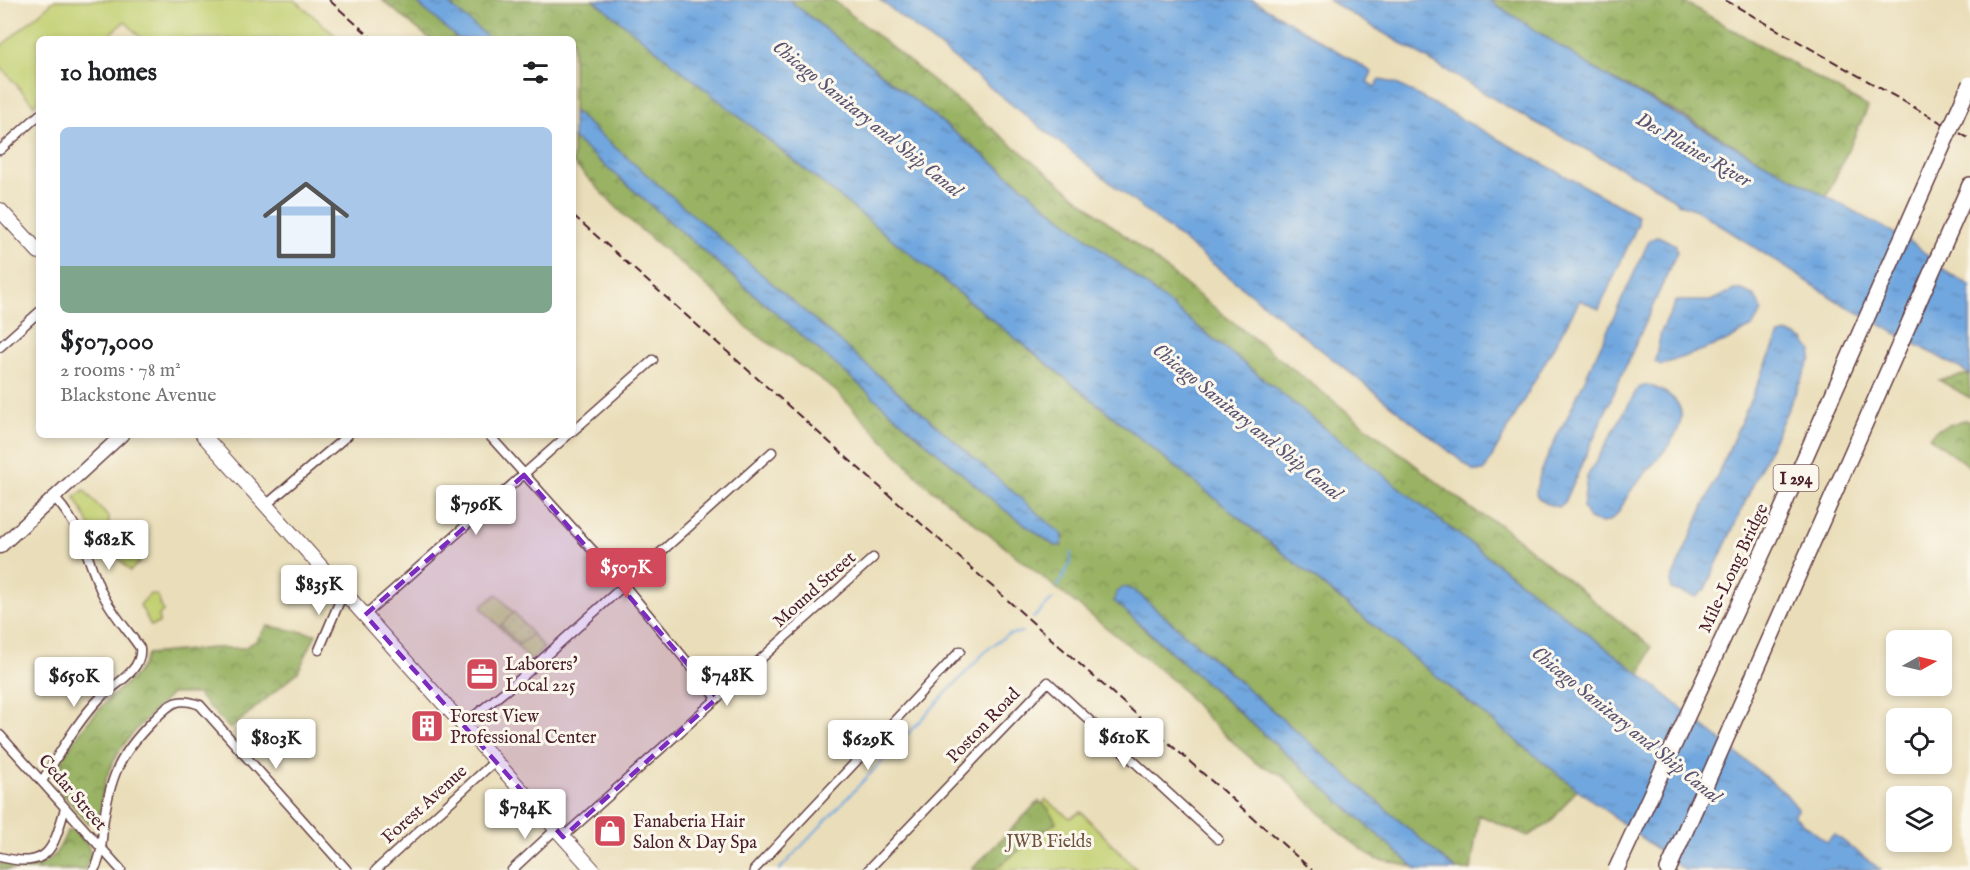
<!DOCTYPE html>
<html lang="en">
<head>
<meta charset="utf-8">
<style>
	body { margin:0; font-family:"IM FELL English",serif; background:#f2f2f2; color:#202124; height:100vh; display:flex; flex-direction:column; font-size:22px; white-space:nowrap }
	* { box-sizing:border-box; margin:0 }
	p { font-size:20px; color:#757577 }
	.icon { flex:none; width:33px; height:33px; fill:none; stroke:currentColor; stroke-width:2; stroke-linecap:round; stroke-linejoin:round }
	.map { position:relative; flex:1; overflow:hidden }
	.panel { position:absolute; left:36px; top:36px; width:540px; height:402px; display:flex; flex-direction:column; background:#fff; border-radius:9px; box-shadow:0 3px 9px #0003 }
	.panel>* { flex:none }
	.needle { width:39px; rotate:82deg }
	.fabs { position:absolute; left:1886px; top:630px; display:grid; gap:12px }
	.fabs a { display:grid; place-items:center; width:66px; height:66px; border-radius:9px; background:#fff; box-shadow:0 3px 9px #0003; font-size:30px }
	.price { position:absolute; translate:-50% -51px; padding:0 14px; border-radius:6px; background:#fff; color:#222; font-size:20px; line-height:39px; filter:drop-shadow(0 2px 3px #0008) }
	.price::after { content:''; position:absolute; left:50%; top:36px; width:18px; height:14px; margin-left:-9px; background:inherit; clip-path:polygon(0 0,100% 0,50% 100%) }
	.price.on { background:#d1495b; color:#fff }
	ul { padding:0; list-style:none }
	li { display:grid; align-content:center; gap:12px; height:318px; padding:0 24px }
	li+li { border-top:2px solid #e0e0e0 }
	li span { display:grid; place-items:center; height:186px; border-radius:9px; color:#555 }
	li>.icon { margin-inline-start:auto }
	span .icon { width:108px; height:108px; fill:#fffc; stroke-width:1 }
	li b { font-size:26px }
	h2 { display:flex; justify-content:space-between; align-items:center; height:72px; padding:0 24px; font-size:26px }
	.map>svg:first-child { display:block }
	.green { fill:#c2d072; stroke:#86784e; stroke-width:1.5 }
	.forest { fill:url(#forest-crowns); stroke:#726848; stroke-width:1.5 }
	.garden { fill:url(#garden-dots); stroke:#86784e; stroke-width:1.5 }
	.water { fill:url(#water-ripples); stroke:#5e6385; stroke-width:1.5 }
	.lines { fill:none; stroke-linecap:round; stroke-linejoin:round }
	.stream { stroke:#71a7df; stroke-width:2 }
	.street-casing { stroke:#623c40; stroke-width:11 }
	.secondary-casing { stroke:#623c40; stroke-width:15 }
	.primary-casing { stroke:#623c40; stroke-width:16 }
	.highway-casing { stroke:#623c40; stroke-width:18 }
	.street { stroke:#fff; stroke-width:8 }
	.secondary { stroke:#fff; stroke-width:12 }
	.primary { stroke:#fff; stroke-width:14 }
	.highway { stroke:#fff; stroke-width:15 }
	.rail { stroke:#4a1f2b; stroke-width:2; stroke-dasharray:9 4.5; stroke-linecap:butt }
	.highway-bridge-casing { stroke:#623c40; stroke-width:18; stroke-linecap:butt }
	.highway-bridge { stroke:#fff; stroke-width:15 }
	.marked { fill:#7b2cbf; fill-opacity:0.2; stroke:#7b2cbf; stroke-width:4.5; stroke-dasharray:12 8; stroke-linejoin:round }
	.labels { text-anchor:middle; stroke-width:6; stroke-linejoin:round; paint-order:stroke }
	.shield { fill:#fbf7ec; stroke:#7f6065; stroke-width:1.5 }
	.shield-label { font-size:16px; font-weight:bold; fill:#4a1f2b }
	.street-label { font-size:18px; fill:#4a1f2b; stroke:#fbf7ec }
	.poi-label { font-size:18px; fill:#4a1f2b; stroke:#fbf7ec; text-anchor:start }
	.park-label { font-size:18px; fill:#6e5440; stroke:#fbf7ec }
	.water-label { font-size:20px; font-style:italic; fill:#5a5573; stroke:#fbf7ec }
</style>
</head>
<body>
<div class="map">
<svg width="1970" height="870" viewBox="0 0 1970 870">
	<defs>
		<pattern id="forest-crowns" width="20" height="18" patternUnits="userSpaceOnUse" patternTransform="scale(1.5)"><rect width="20" height="18" fill="#99b264"/><path d="M2 6a3 3 0 1 1 6 0M12 15a3 3 0 1 1 6 0" fill="none" stroke="#7f9053"/></pattern>
		<pattern id="garden-dots" width="8" height="8" patternUnits="userSpaceOnUse" patternTransform="scale(1.5)"><rect width="8" height="8" fill="#c2d072"/><path d="M2 2h.1M6 6h.1" fill="none" stroke="#a8b263" stroke-width="1.8" stroke-linecap="round"/></pattern>
		<pattern id="water-ripples" width="26" height="14" patternUnits="userSpaceOnUse" patternTransform="scale(1.5)"><rect width="26" height="14" fill="#71a7df"/><path d="M2 4q2-2 4 0t4 0M15 11q2-2 4 0t4 0" fill="none" stroke="#5f87b5"/></pattern>
	</defs>
	<rect width="100%" height="100%" fill="#fbf7ec"/>
	<filter id="ink" filterUnits="userSpaceOnUse"><feTurbulence type="fractalNoise" baseFrequency=".0167" numOctaves="2"/><feDisplacementMap in="SourceGraphic" scale="12" xChannelSelector="R" yChannelSelector="G"/><feConvolveMatrix kernelMatrix="1 2 1 2 8 2 1 2 1" color-interpolation-filters="sRGB"/></filter>
	<filter id="wash" filterUnits="userSpaceOnUse"><feTurbulence type="fractalNoise" baseFrequency=".008" numOctaves="4" result="noise"/><feDisplacementMap in="SourceGraphic" scale="24" xChannelSelector="R" yChannelSelector="G"/><feGaussianBlur stdDeviation="1.35" result="paint"/><feColorMatrix in="noise" values="0 0 0 0 0 0 0 0 0 0 0 0 0 0 0 0 0 1.4 0 .05"/><feComposite in="paint" operator="in"/></filter>
	<g filter="url(#wash)">
		<rect width="100%" height="100%" fill="#eadeba"/>
		<path class="green" d="M55,0H295L336,36L333,39H142L125,21L105,39H39V100L34,105L0,66V47Z
			M84,490L109,518L107,541L100,544L75,497Z
			M119,538L140,562L130,571L109,547Z
			M150,594L157,595L163,611L159,615V623L151,626L140,605Z
			M497,594L544,648L531,661L481,607Z
			M1046,800L1070,818L1081,812L1137,870H979Z"/>
		<path class="forest" d="M382,0H414L458,39H430Z
			M444,0H594L1577,789L1550,823L1528,836L1479,815L1471,870H1456L1135,591L1124,587L1140,625L1414,867L1375,859L1340,833L1282,775L1256,763L1210,721L1175,682L925,484L836,391L746,327L720,297L626,217L573,163V138L1002,508L1055,546L1065,538L573,111V39H490Z
			M789,0H833L1197,294L1474,511L1499,524L1651,647L1641,675L1436,517Z
			M1489,0H1681L1868,107L1826,198L1678,113L1604,75Z
			M1969,374L1970,398L1939,380Z
			M1964,420L1970,421V467L1929,437L1938,429Z
			M267,626L316,634L298,672L230,729L197,694H171C130,736 101,758 100,820L87,823L56,786C55,757 92,716 112,696C127,682 141,674 147,654L214,648H244L256,641Z
			M1039,801L1048,808L1056,822L994,870H971Z
			M73,830L88,845L91,858L84,870H0V863C37,870 53,869 67,831Z"/>
		<path class="garden" d="M514,612L532,634L519,645L501,625Z"/>
		<path class="water" d="M414,0H444L490,39H458Z
			M594,0H789L1436,517L1641,675L1786,794L1798,809L1793,815L1827,842L1834,834L1881,870H1684L1577,789Z
			M880,0H1253L1372,72L1367,82L1375,87L1380,80L1395,83L1637,215L1638,224L1599,309L1580,300L1484,471H1474Z
			M1328,0H1489L1604,75L1914,244L1951,275L1970,285V374L1839,302L1697,210L1678,203L1660,189L1520,114Z
			M573,111L1063,535L1062,545L1055,546L1002,508L573,138Z
			M1658,236L1676,245L1677,252L1565,502L1558,507C1551,505 1542,503 1537,496C1531,487 1559,431 1566,420L1649,241Z
			M1734,290H1742L1755,296L1762,311L1752,327L1725,342L1661,365L1655,361L1661,332L1676,301H1710Z
			M1789,333L1804,340L1812,351L1811,359L1705,589L1696,597L1671,589V581L1779,335Z
			M1647,385C1721,407 1655,458 1632,489C1625,498 1620,514 1611,520C1603,525 1597,522 1589,519L1583,507L1587,477L1638,388Z
			M1124,587L1135,591L1456,870H1417L1414,867L1114,601L1116,593Z"/>
		<g class="lines">
			<path class="stream" d="M1058,587L1070,563L1071,553
				M1033,618L1053,599
				M779,870L988,649L1007,635L1022,632"/>
		</g>
	</g>
	<g filter="url(#ink)">
		<g class="lines">
			<defs>
				<path id="street" d="M0,150L39,115
					M0,347L39,312
					M573,431L653,360
					M489,435L623,584L717,698
					M266,505L348,435
					M365,615L568,435
					M319,650L344,591
					M463,725L520,679L772,452
					M0,735L121,870
					M42,781C60,753 77,721 101,697C115,684 143,670 140,648C127,629 111,612 101,591C85,554 83,529 54,497
					M563,837L873,558
					M0,857C49,869 53,850 65,808
					M94,870C102,857 102,840 103,825C110,777 119,755 153,721C170,704 176,696 200,705L347,870
					M376,870L495,761
					M512,870L556,829
					M754,870L960,651
					M868,870L1048,682L1218,839"/>
				<path id="secondary" d="M0,547L122,435"/>
				<path id="primary" d="M0,210L39,252
					M203,435L593,870"/>
				<path id="highway" d="M1668,870L1970,185"/>
			</defs>
			<use href="#street" class="street-casing"/>
			<use href="#secondary" class="secondary-casing"/>
			<use href="#primary" class="primary-casing"/>
			<use href="#highway" class="highway-casing"/>
			<use href="#street" class="street"/>
			<use href="#secondary" class="secondary"/>
			<use href="#primary" class="primary"/>
			<use href="#highway" class="highway"/>
			<path class="rail" d="M329,0L373,39
				M1725,0L1970,139
				M573,215L1312,870"/>
			<defs>
				<path id="highway-bridge" d="M1616,870L1768,541L1970,84"/>
			</defs>
			<use href="#highway-bridge" class="highway-bridge-casing"/>
			<use href="#highway-bridge" class="highway-bridge"/>
		</g>
	</g>
	<path class="marked" d="M524,475L717,698L563,837L365,615Z"/>
	<defs>
		<symbol id="office-square" viewBox="-11 -11 22 22"><rect x="-9" y="-9" width="18" height="18" rx="4" fill="#d1495b" stroke="#fbf7ec"/><path d="M-6-3h4V-5.5h4V-3h4V5H-6ZM-1-4.5V-3h2v-1.5ZM-6 0V1H6V0Z" fill="#fff"/></symbol>
		<symbol id="building-square" viewBox="-11 -11 22 22"><rect x="-9" y="-9" width="18" height="18" rx="4" fill="#d1495b" stroke="#fbf7ec"/><path d="M-4-6H4V6H1V3H-1V6H-4ZM-2.5-4.3h1.7v1.8h-1.7ZM.8-4.3h1.7v1.8H.8ZM-2.5-1h1.7V.8h-1.7ZM.8-1h1.7V.8H.8Z" fill="#fff"/></symbol>
		<symbol id="shop-square" viewBox="-11 -11 22 22"><rect x="-9" y="-9" width="18" height="18" rx="4" fill="#d1495b" stroke="#fbf7ec"/><path d="M-5-2.5h2.3a2.7 3.5 0 0 1 5.4 0H5L5.5 6h-11ZM-1.5-2.5h3a1.5 2.3 0 0 0-3 0Z" fill="#fff"/></symbol>
	</defs>
	<g fill-rule="evenodd">
		<use href="#office-square" x="463" y="655" width="38" height="38"/>
		<use href="#building-square" x="408" y="707" width="38" height="38"/>
		<use href="#shop-square" x="591" y="812" width="38" height="38"/>
	</g>
	<g class="labels">
		<rect class="shield" x="1773.5" y="465" width="45" height="26" rx="4.5"/>
		<g class="shield-label">
			<text x="1796" y="484">I 294</text>
		</g>
		<g class="street-label">
			<text transform="translate(1733 568) rotate(-65)" y="6">Mile-Long Bridge</text>
			<text transform="translate(814 589) rotate(-42)" y="6">Mound Street</text>
			<text transform="translate(983 725) rotate(-46)" y="6">Poston Road</text>
			<text transform="translate(73 792) rotate(49)" y="6">Cedar Street</text>
			<text transform="translate(424 804) rotate(-42)" y="6">Forest Avenue</text>
		</g>
		<g class="poi-label">
			<text x="505" y="670">Laborers'<tspan x="505" dy="21">Local 225</tspan></text>
			<text x="450" y="722">Forest View<tspan x="450" dy="21">Professional Center</tspan></text>
			<text x="633" y="827">Fanaberia Hair<tspan x="633" dy="21">Salon &amp; Day Spa</tspan></text>
		</g>
		<g class="park-label">
			<text x="1049" y="847">JWB Fields</text>
		</g>
		<g class="water-label">
			<text transform="translate(868 118) rotate(39)" y="7">Chicago Sanitary and Ship Canal</text>
			<text transform="translate(1694 149) rotate(30)" y="7">Des Plaines River</text>
			<text transform="translate(1248 421) rotate(39)" y="7">Chicago Sanitary and Ship Canal</text>
			<text transform="translate(1627 724) rotate(39)" y="7">Chicago Sanitary and Ship Canal</text>
		</g>
	</g>
</svg>
<div class="fabs">
<a><svg class="needle" viewBox="-14 -14 28 28"><path d="M0-13l5 13h-10z" fill="#e53935"/><path d="M0 13l5-13h-10z" fill="#757577"/></svg></a>
<a><svg class="icon" aria-label="locate" viewBox="0 0 24 24"><circle cx="12" cy="12" r="6"/><path d="M12 2v4M12 18v4M2 12h4M18 12h4"/></svg></a>
<a><svg class="icon" aria-label="layers" viewBox="0 0 24 24"><path d="M12 4l9 5-9 5-9-5zM3 14l9 5 9-5"/></svg></a>
</div>
<b class="price" style="left:476px;top:536px">$796K</b>
<b class="price" style="left:109px;top:571px">$682K</b>
<b class="price on" style="left:626px;top:599px">$507K</b>
<b class="price" style="left:319px;top:616px">$835K</b>
<b class="price" style="left:727px;top:707px">$748K</b>
<b class="price" style="left:74px;top:708px">$650K</b>
<b class="price" style="left:1124px;top:769px">$610K</b>
<b class="price" style="left:276px;top:770px">$803K</b>
<b class="price" style="left:868px;top:771px">$629K</b>
<b class="price" style="left:525px;top:840px">$784K</b>
<section class="panel">
<h2>10 homes<svg class="icon" aria-label="filters" viewBox="0 0 24 24"><path d="M4 7h16M4 17h16"/><circle cx="9" cy="7" r="2"/><circle cx="15" cy="17" r="2"/></svg></h2>
<ul>
<li><span style="background:linear-gradient(#a9c7e8 75%,#7fa58c 0)"><svg class="icon" aria-label="home" viewBox="0 0 24 24"><path d="M3 11l9-7 9 7M6 9v11h12V9"/></svg></span><div><b>$507,000</b><p>2 rooms · 78 m²</p><p>Blackstone Avenue</p></div></li>
</ul>
</section>
</div>
</body>
</html>
